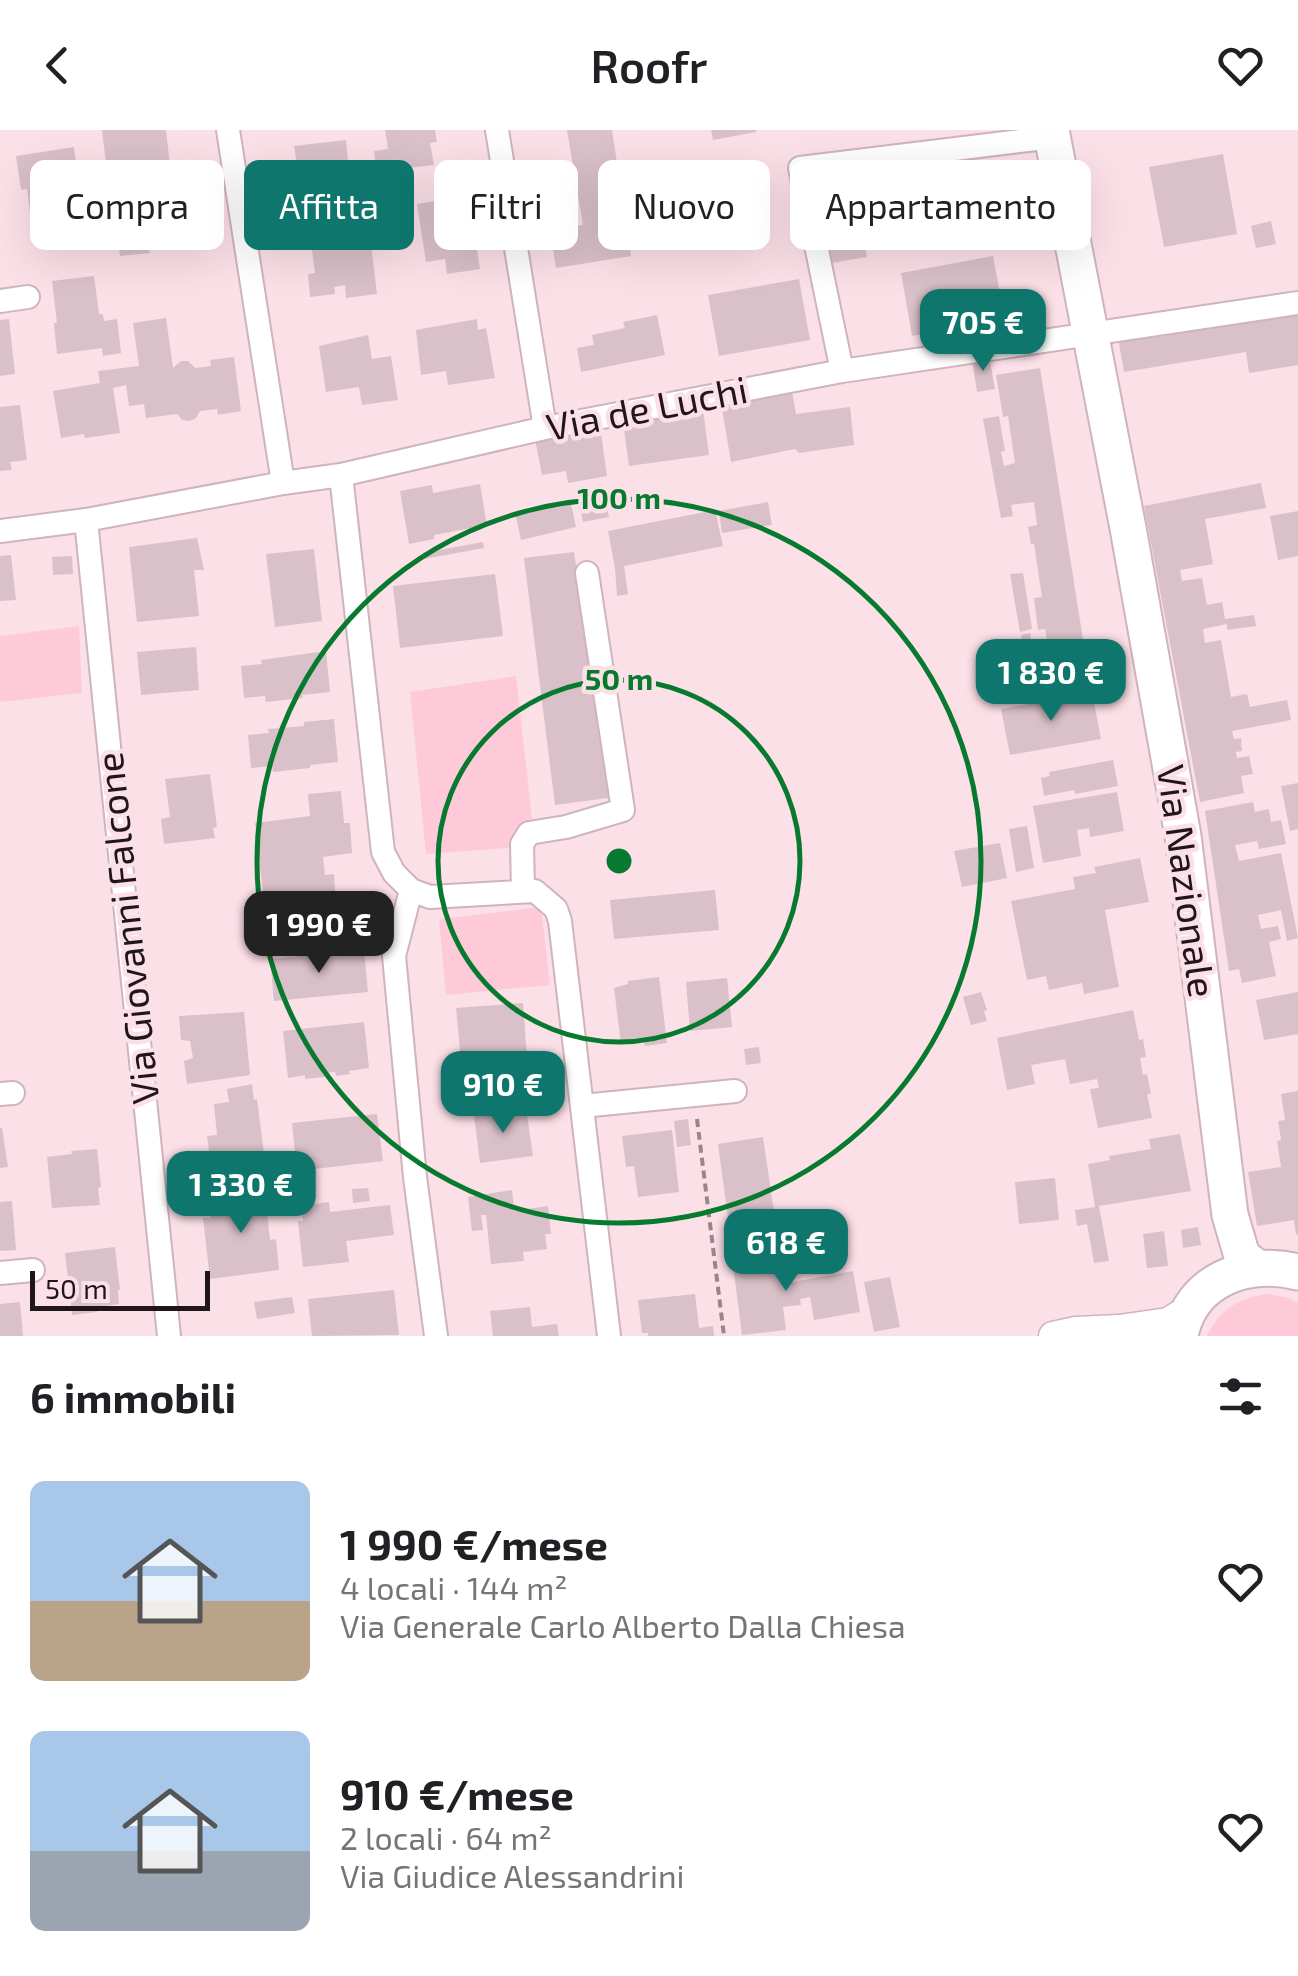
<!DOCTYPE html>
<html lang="it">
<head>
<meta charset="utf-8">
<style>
	body { margin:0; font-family:"Exo 2",sans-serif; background:#f2f2f2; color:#202124; height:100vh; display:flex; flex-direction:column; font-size:38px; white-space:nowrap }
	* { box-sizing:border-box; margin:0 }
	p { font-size:32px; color:#757577 }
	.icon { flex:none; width:55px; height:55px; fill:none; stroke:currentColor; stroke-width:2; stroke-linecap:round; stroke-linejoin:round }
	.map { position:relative; height:1206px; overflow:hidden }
	.side { display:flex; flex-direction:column; background:#fff; flex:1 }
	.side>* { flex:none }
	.top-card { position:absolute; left:30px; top:30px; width:1240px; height:90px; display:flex; gap:20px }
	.scale { position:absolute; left:30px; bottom:25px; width:180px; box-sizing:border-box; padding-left:10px; border:5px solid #201619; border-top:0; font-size:28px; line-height:35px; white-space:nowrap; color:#201619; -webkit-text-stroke:8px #fce0e8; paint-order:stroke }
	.price { position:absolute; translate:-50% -85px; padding:0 22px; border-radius:20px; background:#0f766e; color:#fff; font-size:32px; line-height:65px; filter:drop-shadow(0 2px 5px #0008) }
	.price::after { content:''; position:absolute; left:50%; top:60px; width:30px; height:22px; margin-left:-15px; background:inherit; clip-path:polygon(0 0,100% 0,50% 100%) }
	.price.active { background:#222; color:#fff }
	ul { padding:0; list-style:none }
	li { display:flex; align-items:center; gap:30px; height:250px; padding:0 30px }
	li span { display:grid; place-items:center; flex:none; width:280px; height:200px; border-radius:15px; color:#555 }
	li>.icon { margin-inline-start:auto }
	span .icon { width:120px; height:120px; fill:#fffc; stroke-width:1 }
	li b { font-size:42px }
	h2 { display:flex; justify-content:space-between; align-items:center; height:120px; padding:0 30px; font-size:42px }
	.tag { padding:0 35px; border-radius:15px; background:#fff; box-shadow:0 10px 40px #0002; font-size:35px; line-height:90px }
	.tag.active { background:#0f766e; color:#fff }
	header { display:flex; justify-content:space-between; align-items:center; height:130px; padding:0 30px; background:#fff; font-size:45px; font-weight:600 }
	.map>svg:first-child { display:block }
	.green { fill:#fecada }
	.building { fill:#dac0c8 }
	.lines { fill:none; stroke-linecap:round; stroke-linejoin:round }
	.minor-casing { stroke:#cfb4bc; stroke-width:26 }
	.tertiary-casing { stroke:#cfb4bc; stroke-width:31 }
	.primary-casing { stroke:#cfb4bc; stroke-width:39 }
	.path { stroke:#99868b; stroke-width:4; stroke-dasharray:8 5; stroke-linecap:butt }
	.minor { stroke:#fff; stroke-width:22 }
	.tertiary { stroke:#fff; stroke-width:28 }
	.primary { stroke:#fff; stroke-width:35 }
	.ring { fill:none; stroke:#087a2f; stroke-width:5 }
	.labels { text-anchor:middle; stroke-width:9; stroke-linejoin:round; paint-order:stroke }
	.street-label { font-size:38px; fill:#201619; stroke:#fce0e8 }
	.centre { fill:#087a2f; stroke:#fce0e8; stroke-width:5 }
	.ring-label { font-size:30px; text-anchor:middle; font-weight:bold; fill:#087a2f; stroke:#fce0e8; stroke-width:9; stroke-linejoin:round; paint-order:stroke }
</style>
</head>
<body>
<header><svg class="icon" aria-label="back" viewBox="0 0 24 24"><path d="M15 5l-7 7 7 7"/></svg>Roofr<svg class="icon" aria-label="heart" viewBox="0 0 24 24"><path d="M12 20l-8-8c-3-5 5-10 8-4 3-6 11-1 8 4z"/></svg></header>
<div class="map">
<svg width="1298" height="1206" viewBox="0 0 1298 1206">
	<rect width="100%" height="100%" fill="#fce0e8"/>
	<path class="green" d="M79,496L82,563L0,572V506Z
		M516,546L535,716L426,724L410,562Z
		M541,777L550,855L446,865L439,789Z
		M1267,1164L1288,1168L1298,1173V1206H1207C1220,1179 1238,1168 1267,1164Z"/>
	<path class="building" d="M102,0H166L170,35L134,39L132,31L106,34Z
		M385,0H435L437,12L430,13L434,35L391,40L392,50L404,48L408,95L394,96L396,107L387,108L386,96L369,98L367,79L381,78L374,21L388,19Z
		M567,0H612L631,126L556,138L550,100L583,95Z
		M711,0H756V2L713,10Z
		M346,10L348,30L341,31L343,45L352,44L354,67L302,73L300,58L295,59L293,35L297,34L294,16Z
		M74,17L76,32L92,30L95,54L79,56L83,84L31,91L27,59L21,60L16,26Z
		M1223,24L1237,104L1164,117L1149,37Z
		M910,28L912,42L853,51L867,127L831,133L814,42Z
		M1000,35L1012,97L925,114L921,93L914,94L906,54Z
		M689,48L691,58L679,61L681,71L669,74L665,53Z
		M740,57L743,75H749L754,110L697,117L693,91L688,92L685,64Z
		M167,63L169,76L184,75L188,109L148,113L150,123L120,126L114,73L148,68V66Z
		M461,67L465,95L473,94L480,139L447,144L445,129L426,132L417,74Z
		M1271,91L1276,114L1256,118L1251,96Z
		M369,98L377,164L346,168L345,155L334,157L335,164L310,167L308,144L315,143L310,104Z
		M993,126L1005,190L912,206L901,143Z
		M94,146L99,184H103L104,191L117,189L121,223L103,226L102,218L57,224L54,193H57L52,151Z
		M799,149L810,210L719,226L708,165Z
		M1298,180V235L1249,243L1246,222L1124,242L1118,208Z
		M657,185L665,225L581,242L577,218L594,215L592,205L625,198L623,192Z
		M166,188L173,238L181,231H188L195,238L211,236L210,230L234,227L241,281L218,285L217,279L200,281L196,288L190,291L182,290L177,284L146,288L144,274L129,276L126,255L113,258L120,303L85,308L84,304L61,308L53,261L100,253L98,241L139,236L133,193Z
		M9,189L15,244L0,246V190Z
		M477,189L478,200L486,198L495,248L448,255L446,241L421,245L416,200Z
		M368,205L372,229L391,226L398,270L362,275L359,257L326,262L319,216Z
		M989,226L995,259L977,262L972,229Z
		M1040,238L1091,560L1041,567L1036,532L1059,529L1057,514L1048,516L1045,499L1038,500L1034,468L1042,467L1034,414H1031L1028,397L1037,395L1034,372L1011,375L1013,386L1001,388L983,289L999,286L1005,321L1001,322L1004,336L1015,333L1008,286L1003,287L996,245Z
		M792,261L796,284L850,277L854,315L799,323L795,319L731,332L721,273Z
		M20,275L27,330L10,332L12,340L0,341V277Z
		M703,280L709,325L629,336L623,292Z
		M600,296L607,346L568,353L566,341L542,345L535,309Z
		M1261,353L1266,378L1205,389L1213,434L1180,440L1182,451L1202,448L1207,475L1222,472L1225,489L1254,485L1256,496L1227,500V494L1203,499L1205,513L1221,510L1231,567L1247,564L1250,577L1287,570L1291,590L1232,601L1234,609L1241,608L1242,621L1236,622L1237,628L1249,626L1253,644L1241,646L1244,663L1200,672L1144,376Z
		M480,354L487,395L434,405V409L409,414L400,361L432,355L433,363Z
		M604,362L609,387L583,392L578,368Z
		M768,372L772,395L722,403L719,381Z
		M554,373L555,378L571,374L576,397L521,410L515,382Z
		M715,380L723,416L624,436L628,464L617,466L615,438L608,401Z
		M1298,381V426L1278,430L1270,386Z
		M197,408L204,440H194L199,486L137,492L129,417Z
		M483,412L484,418L424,429L423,423Z
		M314,419L322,491L275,497L266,424Z
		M574,422L595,573L604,572L616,667L555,675L524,428Z
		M11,425L16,470L0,471V426Z
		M72,426L73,444L53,445L52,427Z
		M1023,443L1032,499L1020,502L1010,444Z
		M495,444L503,506L400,518L393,456Z
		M1030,503L1033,522L1024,524L1021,505Z
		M196,517L199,560L141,565L137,522Z
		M326,521L330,562L302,565L303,568L266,572L265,566L244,568L241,536L262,534L261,530Z
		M1116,535L1119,552L1108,554L1105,537Z
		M1092,562L1101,609L1010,625L1001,579Z
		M334,589L338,632L310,635V638L273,642L272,636L251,638L248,605L269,603L268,599L304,596V592Z
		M1113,630L1118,656L1075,664L1074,660L1044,666L1041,648L1050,646L1049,642Z
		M210,644L217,697L213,698L215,708L164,714L161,689L170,687L165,649Z
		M1298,653V699L1290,701L1281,656Z
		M341,661L344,693H350L352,723L323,727L325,745L334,744L336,775L265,781L255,693L310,686L308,664Z
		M1117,662L1124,701L1090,707L1089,698L1077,700L1081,726L1043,733L1033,676Z
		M1253,672L1255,682L1269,679L1271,692L1281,690L1286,714L1259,719L1257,711L1235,715L1239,731L1281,723L1298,808L1287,811L1281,780L1258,785L1261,799L1278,796L1281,809L1269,812L1276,846L1242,853L1239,839L1229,841L1205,681Z
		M1027,696L1034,738L1016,742L1009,699Z
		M1000,713L1007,748L962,757L954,721Z
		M1140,728L1149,772L1105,780L1119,857L1084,864L1082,853L1049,860L1046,846L1027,850L1011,771L1075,759L1073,747L1096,743L1094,737Z
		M715,760L719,800L614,809L610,770Z
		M364,820L368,862L274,871L270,829Z
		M659,847L667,913L645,916L644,911L621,914L614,858L628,854V851Z
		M727,848L732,897L690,901L686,852Z
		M981,862L987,880L984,881L987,891L971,895L963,867Z
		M1298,862V904L1264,910L1256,870Z
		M523,873L527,927L461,932L456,878Z
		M1133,880L1139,910L1143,909L1146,927L1140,928L1143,945L1147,944L1151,964H1147L1152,988L1098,998L1090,959L1099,958L1097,949L1070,954L1065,929L1031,935L1035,954L1007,960L997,908Z
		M244,882L250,945L187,954L184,931L193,928L190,911L181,910L179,886Z
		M364,892L369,938L349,941L350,944L336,946L335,942L325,943V947L305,949V945L288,948L283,901Z
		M759,917L761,933L746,935L744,919Z
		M252,954L254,970L257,969L266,1039L212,1045L207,1006L217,1005L214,974L229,972L227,959Z
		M497,955L500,974L472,978L470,958Z
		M1298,961V1104L1296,1105L1294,1090L1257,1096L1248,1042L1281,1037L1277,1011L1281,1010L1278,991L1285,990L1281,964Z
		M526,978L533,1026L480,1033L474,985Z
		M377,984L383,1031L297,1041L292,993Z
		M688,989L691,1015L677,1017L674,991Z
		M0,998H2L8,1037L0,1038Z
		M672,1000L679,1062L638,1067L634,1036L626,1037L622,1006Z
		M1180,1004L1191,1061L1099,1076L1109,1131L1094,1133L1087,1094L1077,1096L1075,1080L1095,1077L1088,1034L1110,1030L1109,1026L1151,1019L1149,1009Z
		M763,1007L774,1082L728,1088L718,1014Z
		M97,1019L101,1057L98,1058L100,1075L52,1078L47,1027L72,1024L71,1021Z
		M1055,1048L1059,1090L1019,1094L1015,1052Z
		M368,1058L370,1071L353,1073L352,1059Z
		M281,1060L283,1076L248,1081V1083L267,1081L270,1110L276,1109L279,1140L210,1149L203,1088H211L208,1071Z
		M512,1060L514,1081L548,1076L551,1104H545L547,1119L523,1122L524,1131L491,1134L486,1085H481L483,1100L472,1101L468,1067Z
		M12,1071L16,1120L0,1121V1072Z
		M329,1072L330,1082L390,1075L394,1105L346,1111L349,1132L303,1137L298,1091H303L301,1076Z
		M1198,1097L1201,1115L1183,1118L1181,1100Z
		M1164,1101L1168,1136L1147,1138L1143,1104Z
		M115,1117L120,1160H118L119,1174L97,1177V1182L72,1185L65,1123Z
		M777,1121L782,1154L853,1141L860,1182L814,1190L810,1167L800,1169L801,1175L783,1177L786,1200L742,1205L732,1127Z
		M890,1147L900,1197L874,1202L864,1152Z
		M394,1160L399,1205L312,1206L308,1169Z
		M695,1164L699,1198L713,1196L714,1206H648V1203H642L638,1170Z
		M292,1167L295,1183L257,1189L254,1172Z
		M20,1172L23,1206H0V1174Z
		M530,1177L532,1197L557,1194L559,1206H493L490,1181Z"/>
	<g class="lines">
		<defs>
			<path id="minor" d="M228,0L283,353
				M497,0L545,298
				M0,171L28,167
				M842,241L800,38L1053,7
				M341,345L383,722L394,743L411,760L430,767L535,761L556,779L560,791L609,1206
				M86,390L169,1206
				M0,401L86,390L283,353L341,345L545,298L842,241L1298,173
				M411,760L394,826L415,1047L436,1206
				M523,761L522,714L529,703L566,697L623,680L587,443
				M0,964L13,963
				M582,976L735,961
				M0,1143L33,1140"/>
			<path id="tertiary" d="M1053,1206L1076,1201L1119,1199L1168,1192L1191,1178"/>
			<path id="primary" d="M1051,0L1128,398L1183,706L1230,1085L1242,1126L1256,1137
				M1180,1206C1190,1150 1247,1129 1298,1142"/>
		</defs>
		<use href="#minor" class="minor-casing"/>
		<use href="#tertiary" class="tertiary-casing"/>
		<use href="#primary" class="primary-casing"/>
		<path class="path" d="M697,989L724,1206"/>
		<use href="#minor" class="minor"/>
		<use href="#tertiary" class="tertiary"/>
		<use href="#primary" class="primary"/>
	</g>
	<g class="ring">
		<circle cx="619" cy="731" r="181"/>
		<circle cx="619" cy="731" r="362"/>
	</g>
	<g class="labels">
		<g class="street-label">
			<text transform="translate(647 279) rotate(-11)" y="13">Via de Luchi</text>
			<text transform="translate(1186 751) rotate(82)" y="13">Via Nazionale</text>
			<text transform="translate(128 798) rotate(-96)" y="13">Via Giovanni Falcone</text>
		</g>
	</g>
	<circle cx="619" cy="731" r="15" class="centre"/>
	<g class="ring-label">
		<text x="619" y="379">100 m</text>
		<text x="619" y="560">50 m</text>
	</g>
</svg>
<div class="scale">50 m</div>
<b class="price" style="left:983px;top:244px">705 €</b>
<b class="price" style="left:1051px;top:594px">1 830 €</b>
<b class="price active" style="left:319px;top:846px">1 990 €</b>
<b class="price" style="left:503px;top:1006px">910 €</b>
<b class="price" style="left:241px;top:1106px">1 330 €</b>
<b class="price" style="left:786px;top:1164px">618 €</b>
<div class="top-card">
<a class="tag">Compra</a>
<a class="tag active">Affitta</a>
<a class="tag">Filtri</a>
<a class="tag">Nuovo</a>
<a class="tag">Appartamento</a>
</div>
</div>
<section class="side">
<h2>6 immobili<svg class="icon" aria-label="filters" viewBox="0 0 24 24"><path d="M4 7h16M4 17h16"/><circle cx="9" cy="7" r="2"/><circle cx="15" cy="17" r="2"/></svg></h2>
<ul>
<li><span style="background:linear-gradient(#a9c7e8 60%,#b9a48a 0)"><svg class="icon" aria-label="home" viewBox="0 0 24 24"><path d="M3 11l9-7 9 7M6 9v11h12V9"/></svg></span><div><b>1 990 €/mese</b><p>4 locali · 144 m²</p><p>Via Generale Carlo Alberto Dalla Chiesa</p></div><svg class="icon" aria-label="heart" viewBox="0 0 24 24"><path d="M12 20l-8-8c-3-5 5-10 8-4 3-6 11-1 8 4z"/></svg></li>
<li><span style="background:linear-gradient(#a9c7e8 60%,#9aa5b1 0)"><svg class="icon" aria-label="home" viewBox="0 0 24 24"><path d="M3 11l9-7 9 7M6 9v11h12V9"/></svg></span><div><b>910 €/mese</b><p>2 locali · 64 m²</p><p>Via Giudice Alessandrini</p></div><svg class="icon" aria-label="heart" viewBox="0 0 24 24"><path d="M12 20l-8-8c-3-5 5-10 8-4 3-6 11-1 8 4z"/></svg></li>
</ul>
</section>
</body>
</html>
